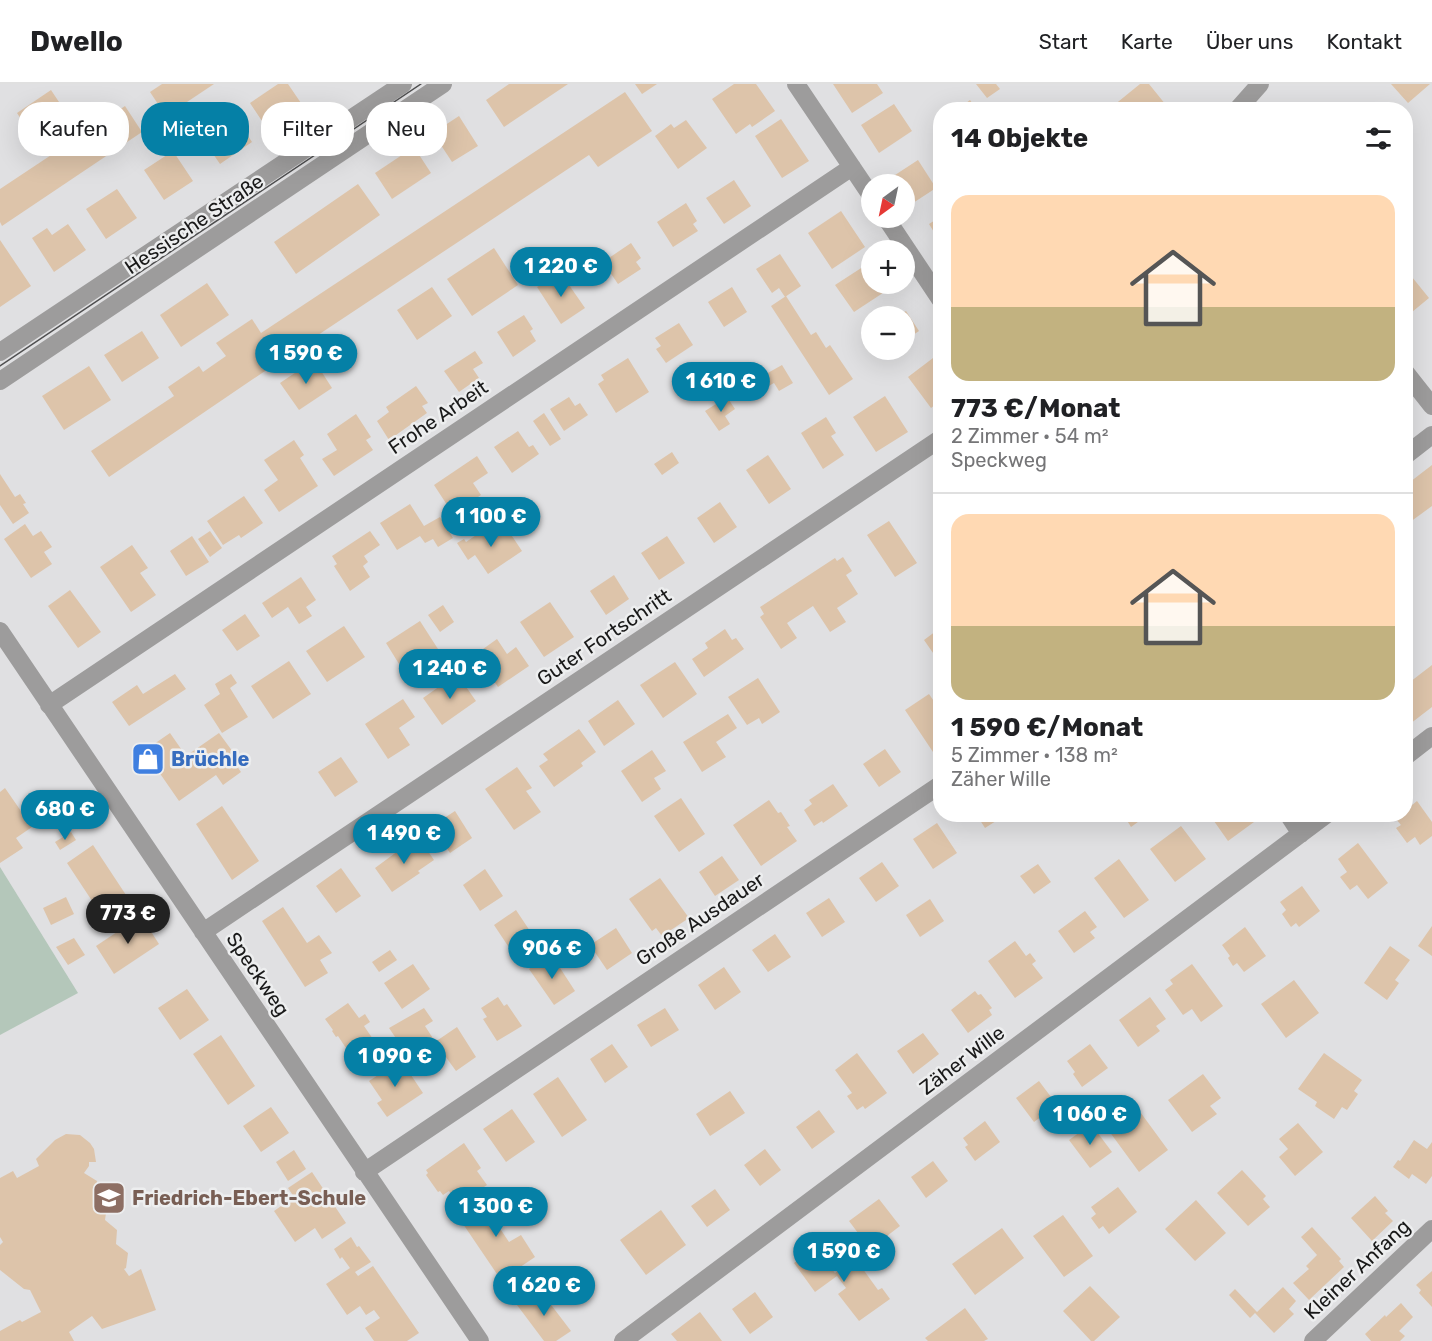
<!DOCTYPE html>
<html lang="de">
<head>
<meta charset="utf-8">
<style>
	body { margin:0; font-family:Rubik,sans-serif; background:#f6f6f6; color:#202124; height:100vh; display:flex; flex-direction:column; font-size:22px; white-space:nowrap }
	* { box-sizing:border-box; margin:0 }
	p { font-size:20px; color:#757577 }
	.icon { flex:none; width:33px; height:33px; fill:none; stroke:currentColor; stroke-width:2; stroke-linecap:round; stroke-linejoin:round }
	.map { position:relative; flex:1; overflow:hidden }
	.drawer { position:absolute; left:933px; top:18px; width:480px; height:720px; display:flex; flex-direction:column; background:#fff; border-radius:24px; box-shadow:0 6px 24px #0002 }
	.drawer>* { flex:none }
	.guide { position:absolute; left:18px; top:18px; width:570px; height:54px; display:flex; gap:12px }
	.needle { width:39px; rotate:213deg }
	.buttons { position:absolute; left:861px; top:90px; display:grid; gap:12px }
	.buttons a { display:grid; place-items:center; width:54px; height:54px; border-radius:50%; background:#fff; box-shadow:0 6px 24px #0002; font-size:30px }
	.price { position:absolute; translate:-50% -51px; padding:0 14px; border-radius:21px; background:#0580a6; color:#fff; font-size:20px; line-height:39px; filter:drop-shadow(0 2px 3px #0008) }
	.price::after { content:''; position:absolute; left:50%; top:36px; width:18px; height:14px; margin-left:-9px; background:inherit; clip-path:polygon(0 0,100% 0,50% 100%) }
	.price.active { background:#222; color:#fff }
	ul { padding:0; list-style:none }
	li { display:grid; align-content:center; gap:12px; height:318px; padding:0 18px }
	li+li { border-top:2px solid #e0e0e0 }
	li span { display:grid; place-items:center; height:186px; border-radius:18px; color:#555 }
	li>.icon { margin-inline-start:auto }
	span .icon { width:108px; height:108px; fill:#fffc; stroke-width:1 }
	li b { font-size:26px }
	h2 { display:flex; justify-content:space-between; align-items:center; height:72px; padding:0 18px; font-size:26px }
	.pill { padding:0 21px; border-radius:24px; background:#fff; box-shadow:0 6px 24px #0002; font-size:21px; line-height:54px }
	.pill.active { background:#0580a6; color:#fff }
	header { display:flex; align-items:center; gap:36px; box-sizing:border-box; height:84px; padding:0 30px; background:#fff; border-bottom:2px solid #e0e0e0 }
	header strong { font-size:28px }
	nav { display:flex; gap:33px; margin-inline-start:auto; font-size:21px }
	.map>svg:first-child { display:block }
	.green { fill:#b4c7ba }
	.building { fill:#ddc4aa }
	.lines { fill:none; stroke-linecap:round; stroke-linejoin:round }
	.street { stroke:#9d9c9c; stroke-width:18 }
	.tram { stroke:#4f4f50; stroke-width:1.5 }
	.labels { text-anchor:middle; stroke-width:5; stroke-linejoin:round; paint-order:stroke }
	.street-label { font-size:20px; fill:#191919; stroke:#edeeef }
	.shop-label { font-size:20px; font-weight:bold; fill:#366cbe; stroke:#edeeef; text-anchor:start }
	.education-label { font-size:20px; font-weight:bold; fill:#785e54; stroke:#edeeef; text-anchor:start }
</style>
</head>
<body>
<header>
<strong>Dwello</strong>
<nav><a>Start</a><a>Karte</a><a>Über uns</a><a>Kontakt</a></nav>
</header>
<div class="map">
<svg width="1432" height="1257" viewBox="0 0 1432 1257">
	<rect width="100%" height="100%" fill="#e0e0e2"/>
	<path class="green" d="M0,783L78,909L0,951Z"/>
	<path class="building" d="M162,0H214L166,32L150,8Z
		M278,0H288L303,22L268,46L250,19Z
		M509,0H568L504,43L486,16Z
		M635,0H657L642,10Z
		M734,0H756L775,27L752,43L750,40L736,50L712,15Z
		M833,0H877L883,9L852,29Z
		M976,0H996L1000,5L987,14Z
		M1140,0H1149L1170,26H1108Z
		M1391,0H1430L1408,19Z
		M51,6L69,33L35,56L17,29Z
		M625,8L652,47L598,83L589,71L318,251L109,393L91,367L174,312L168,303L199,282L203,288L226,272L216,259L252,235L261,249Z
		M970,16L977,26H957Z
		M894,20L912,47L879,69L861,41Z
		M125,22L142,48L2,142L0,138V105Z
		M231,26L252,58L220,80L198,48Z
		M459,32L478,62L452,78L433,49Z
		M781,35L809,77L782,94L755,52Z
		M686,36L707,64L678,85L655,52L671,40L674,44Z
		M414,63L431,89L392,115L375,89Z
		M173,67L193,97L164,116L144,86Z
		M918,76L936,104L913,119L904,106V100H901L895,91Z
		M734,96L751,122L724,140L706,114Z
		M358,100L380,131L296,190L274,158Z
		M117,105L137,134L106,155L86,125Z
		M686,119L697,137L693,140L698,147L673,163L657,138Z
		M841,127L865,163L832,185L808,149Z
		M940,133V158L929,140Z
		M68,140L86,166L54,188L32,154L47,144L52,151Z
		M0,156L31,202L0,223Z
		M631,159L641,174L636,178L641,185L618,200L603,178Z
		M494,164L518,201L472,232L447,195Z
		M780,170L801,202L785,213L779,204L772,209L756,185Z
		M872,177V200H889L892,203L854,228L835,201Z
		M560,188L585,224L561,240L537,203Z
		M1412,193L1429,214L1406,233V198Z
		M207,199L229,231L181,263L160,231Z
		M432,203L452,232L417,256L397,226Z
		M732,203L747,228L724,243L708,218Z
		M786,212L811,251L816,248L826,264L830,261L853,295L829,311L771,222Z
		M906,227L919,247L904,257V232H897Z
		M524,231L533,245L530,247L536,257L513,273L497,248Z
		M679,239L693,261L666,279L656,265L661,262L655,254Z
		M142,247L159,274L122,298L104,271Z
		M475,267L483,279L473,285L479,294L459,308L444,287Z
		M937,271L940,276V317L931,324L908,293Z
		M628,274L649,308L616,329L598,300L604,296L601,291Z
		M314,276L332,304L299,326L280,299Z
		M782,281L793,299L779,307L774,299L765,304L759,294Z
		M89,282L111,316L64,346L42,312Z
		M416,302L428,319L422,322L427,329L389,356L377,337L389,328L386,323Z
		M885,312L908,348L876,368L853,333Z
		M569,313L575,322L580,319L588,331L564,347L550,325Z
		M727,313L735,325L725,332L730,340L719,347L705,327Z
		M544,329L561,355L550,362L533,337Z
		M356,330L371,353L366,356L373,366L334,392L322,375L337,366L327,350Z
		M826,333L836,349L831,352L844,371L823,385L801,349Z
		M518,347L529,363L533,361L539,370L512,389L494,363Z
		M294,356L304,371L300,374L318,402L279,428L264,406L278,396L264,376Z
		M672,368L679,379L662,391L654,380Z
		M768,371L791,405L769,420L746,386Z
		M477,372L488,389L473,399L481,411L453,430L434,401Z
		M1432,381V422L1406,441V401Z
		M0,390L15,413L20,410L26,419L23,420L29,429L13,440L0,421Z
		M244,412L263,439L241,454L239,451L223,461L207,437Z
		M720,418L737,443L714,459L697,434Z
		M410,420L424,442L440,433L453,454L438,463L433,455L425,459L420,452L397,466L380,439Z
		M889,437L917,479L895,493L867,451Z
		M25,440L33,452L41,447L52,463L44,468L52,480L31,494L4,455Z
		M492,440L500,451L508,446L522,467L488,490L475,471L468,476L457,459L464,455L466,458Z
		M210,447L222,464L210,473L198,455Z
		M370,447L380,461L364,472L368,478L363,482L370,493L350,507L334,482L337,480L332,472Z
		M192,452L209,478L186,492L170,467Z
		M667,452L685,479L659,496L641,469Z
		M132,461L148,484L140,489L156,511L131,528L100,483Z
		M843,473L852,487L846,491L858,510L837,524L846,538L830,548L813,522L787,539L797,554L781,565L760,533L764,530L760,523L835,474L837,477Z
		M614,491L629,515L606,531L590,507Z
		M301,493L316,516L306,523L312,532L299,540L288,523L272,534L262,519Z
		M70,506L101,548L78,564L48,522Z
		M550,518L574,553L544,573L520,538Z
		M443,521L454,538L440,548L428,531Z
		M245,530L260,552L237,567L222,546Z
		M420,537L438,565L404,588L386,559Z
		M344,542L365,573L327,598L306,567Z
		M940,544V579L924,556Z
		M725,545L732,556L736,554L744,565L704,593L692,575L708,564L705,559Z
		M497,555L507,570L516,563L529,582L498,603L476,570Z
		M289,577L311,610L273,635L251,602Z
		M675,578L697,610L663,634L640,601Z
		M1432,581V623L1406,643V601Z
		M175,590L186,605L129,642L112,618L137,601L143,610Z
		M231,590L237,599L230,604L248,633L222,649L204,621L220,610L215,600Z
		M457,590L476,617L442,641L423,614Z
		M758,594L780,628L762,640L759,634L747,641L728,613Z
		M929,610L940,626V663L933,668L905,626Z
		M403,615L415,633L399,644L410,661L388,675L365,640Z
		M618,616L635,640L604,662L588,637Z
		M728,630L737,644L716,658L726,673L702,688L683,658Z
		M579,645L596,668L581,679L583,682L554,703L539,682L548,676L543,670Z
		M170,649L186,672L219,649L233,668L229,671L241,688L223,701L216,691L179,717L152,678L148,680L141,669Z
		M885,665L901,688L879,703L863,680Z
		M652,666L666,687L654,694L661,705L642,718L621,687Z
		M341,673L358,698L335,713L318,688Z
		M517,683L532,704L526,707L541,728L514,746L485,705Z
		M833,700L848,722L823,739L822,737L814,742L804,726L812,720L809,716Z
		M5,704L32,743L16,754L23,764L0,779V708Z
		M681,714L705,750L679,768L654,732Z
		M769,716L778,729L781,728L790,742L787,743L797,757L761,782L733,741Z
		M1417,717L1432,738V752L1420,761L1415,753L1407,759L1396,744L1401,741L1395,734L1399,730H1406V726Z
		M222,722L259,777L232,796L196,740Z
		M455,727L472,754L450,769L432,742Z
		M976,730H1007L985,744Z
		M1123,730H1149L1131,743Z
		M1209,730H1249L1254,738L1228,757Z
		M937,739L957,769L933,785L913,755Z
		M1181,742L1206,775L1175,798L1150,765Z
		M71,748L76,756L60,766L55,758Z
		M419,754L434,776L418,787L420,789L392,808L375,784L402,764L404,766Z
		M1358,759L1388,799L1368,815L1357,801L1350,806L1340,793L1347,788L1338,775Z
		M93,761L126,811L100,829L67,779Z
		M722,772L739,796L715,812L699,788Z
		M1119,775L1149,816L1124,834L1094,794Z
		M882,778L899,802L876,818L859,794Z
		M1038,780L1051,798L1034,810L1020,792Z
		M341,784L361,812L336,829L316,802Z
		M485,785L503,812L480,827L463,801Z
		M660,794L689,834L662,852L656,844L652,847L629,815Z
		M1302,802L1320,827L1299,843L1296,839L1291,843L1282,830L1286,826L1280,818Z
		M66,813L74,830L51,841L43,824Z
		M829,814L845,838L822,853L806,829Z
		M930,815L944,837L920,853L906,831Z
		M283,823L307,859L319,851L332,869L320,876L328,889L305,903L262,837Z
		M516,826L532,850L510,865L494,841Z
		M1085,827L1097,843L1090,848L1095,854L1074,869L1058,847Z
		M141,832L159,860L114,890L96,862Z
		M1432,842V872L1418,862Z
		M1245,843L1266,872L1244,888L1237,879L1233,882L1228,874L1230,872L1222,861Z
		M616,844L632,869L607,886L590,861Z
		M775,850L791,873L768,888L752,866Z
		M74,854L85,871L68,881L56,863Z
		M1015,857L1026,872L1030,869L1036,877L1032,880L1043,894L1015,914L988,877Z
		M1390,862L1410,876L1395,896L1399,899L1387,916L1364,899Z
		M390,866L397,876L379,888L372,878Z
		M551,870L575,907L554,921L529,885Z
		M413,880L430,905L402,925L384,899Z
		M1192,880L1223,922L1201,938L1192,925L1183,931L1165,906L1173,900L1170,896Z
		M724,883L741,908L715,926L698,901Z
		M1294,896L1319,929L1286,954L1261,920Z
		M187,905L209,936L180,956L158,924Z
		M975,907L978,911L981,910L992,924L989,926L992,931L968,949L951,926Z
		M498,913L504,922L507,920L522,942L497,957L483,935L487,933L481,924Z
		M1150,913L1166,935L1156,942L1160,947L1138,963L1119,936Z
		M348,919L359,934L365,930L370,938L364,942L375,958L352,973L338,952L336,953L332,947L333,946L325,935Z
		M424,924L433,937L425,942L436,959L427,965L425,961L408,972L389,944Z
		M665,924L679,946L651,963L637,941Z
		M457,943L476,973L456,987L435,958Z
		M923,949L939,970L913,990L897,967Z
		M221,951L255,1002L228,1021L193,970Z
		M612,960L628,983L605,999L590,975Z
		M1090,960L1108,984L1082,1003L1073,990L1075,988L1067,977Z
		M857,969L887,1009L865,1025L863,1022L857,1026L847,1012L852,1009L835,986Z
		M1324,969L1362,996L1354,1007L1358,1010L1347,1026L1342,1023L1334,1035L1315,1022L1317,1018L1298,1005Z
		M401,976L423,1009L387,1033L377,1019L382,1016L369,997Z
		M1203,990L1221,1014L1210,1022L1217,1030L1192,1048L1168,1016Z
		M558,993L587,1036L562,1053L533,1010Z
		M1039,997L1057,1021L1034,1038L1016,1014Z
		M730,1007L745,1029L710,1052L696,1030Z
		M271,1023L289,1049L261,1068L243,1042Z
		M512,1025L535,1058L506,1078L483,1045Z
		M1138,1025L1168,1066L1139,1088L1109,1047Z
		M819,1026L835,1048L812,1065L796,1043Z
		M985,1037L1000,1058L975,1077L965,1063L968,1061L963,1054Z
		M1298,1039L1323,1068L1295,1092L1279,1073L1288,1065L1279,1055Z
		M1091,1040L1112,1068L1090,1084L1069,1056Z
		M66,1050L80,1051L90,1059L94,1065L96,1078H89V1082L84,1089L97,1097L95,1113L107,1122L105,1136L117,1146L116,1160L128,1169L126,1184L124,1185L129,1192L141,1185L156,1226L102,1245L92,1232L69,1248L74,1257H0V1247L20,1236L22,1238L41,1228L30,1206L24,1205L0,1186V1161L3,1158L0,1153V1094L13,1087L17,1094L39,1082L36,1075L55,1056Z
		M1414,1056L1427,1065L1432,1058V1092L1426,1100L1412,1090L1409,1095L1393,1083L1398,1076L1400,1077Z
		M464,1059L481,1084L477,1087L487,1101L458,1120L449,1107L443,1111L440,1107L438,1108L426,1091L428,1089L426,1086Z
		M765,1065L781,1086L760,1102L744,1081Z
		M294,1066L306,1085L288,1097L276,1078Z
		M933,1077L948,1097L926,1114L911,1093Z
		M1242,1086L1266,1112L1263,1115L1270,1123L1248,1142L1217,1109Z
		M312,1088L346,1139L322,1155L315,1144L295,1158L274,1127L294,1113L288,1104Z
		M1118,1103L1137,1128L1109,1150L1103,1142L1099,1145L1091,1134L1096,1130L1091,1123Z
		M715,1105L730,1126L707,1143L691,1122Z
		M493,1111L508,1133L497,1140L509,1158L521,1151L535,1173L501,1196L459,1134Z
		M1375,1112L1388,1127L1385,1129L1393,1137L1372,1157L1351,1134Z
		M879,1115L900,1142L870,1165L849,1137Z
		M1196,1116L1226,1149L1195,1177L1165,1145Z
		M661,1126L686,1161L646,1191L620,1156Z
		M1063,1131L1093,1172L1064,1193L1033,1152Z
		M1312,1143L1341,1175L1339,1177L1344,1183L1309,1216L1293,1199L1309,1185L1306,1182L1317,1171L1301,1153Z
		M1002,1144L1024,1174L975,1211L952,1180Z
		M351,1153L357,1163L359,1162L371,1178L355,1188L358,1192L373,1182L419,1249L407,1257H374L365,1244L380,1234L374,1226L366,1231L360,1222L347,1231L326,1200L350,1184L342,1173L340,1175L334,1165Z
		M815,1163L835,1189L855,1174L878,1206L882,1204L890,1215L859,1237L838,1210L846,1204L837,1192L815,1208L794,1179Z
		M1432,1187V1223L1419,1209L1421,1206L1416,1201Z
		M1090,1202L1120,1233L1094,1257H1091L1063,1227Z
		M1283,1203L1296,1217L1289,1225L1294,1230L1274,1249L1255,1229L1250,1234L1229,1211L1235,1205L1257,1228Z
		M539,1205L571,1247L556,1257H544L517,1221Z
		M755,1208L773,1233L750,1250L732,1225Z
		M1401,1219L1413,1233L1399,1247L1405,1252L1400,1257H1371L1365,1250L1385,1231L1386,1233Z
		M965,1224L988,1255L984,1257H928L925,1254Z
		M700,1228L722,1257H677L671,1250Z"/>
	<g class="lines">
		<path class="street" d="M796,0L872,113
			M1237,26L1260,0
			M886,134L940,215
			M0,268L403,0
			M1406,289L1432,322
			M0,297L443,0
			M1406,371L1432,351
			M0,547L480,1257
			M49,621L852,83
			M1406,672L1432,652
			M1288,730L1301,750
			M203,848L940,355
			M364,1088L940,701
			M623,1257L1327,730
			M1313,1257L1432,1145"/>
		<path class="tram" d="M0,282L421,0"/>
	</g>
	<defs>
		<symbol id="shop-square" viewBox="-11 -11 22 22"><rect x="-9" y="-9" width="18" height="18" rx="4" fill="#3f7fe0" stroke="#edeeef"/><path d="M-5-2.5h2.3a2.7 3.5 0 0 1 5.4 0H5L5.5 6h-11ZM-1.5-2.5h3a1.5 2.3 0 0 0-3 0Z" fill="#fff"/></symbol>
		<symbol id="school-square" viewBox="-11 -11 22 22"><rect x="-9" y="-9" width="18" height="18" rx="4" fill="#8d6e63" stroke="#edeeef"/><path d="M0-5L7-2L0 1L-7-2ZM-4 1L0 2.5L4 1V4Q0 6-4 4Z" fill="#fff"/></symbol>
	</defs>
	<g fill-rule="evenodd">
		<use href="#shop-square" x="129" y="656" width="38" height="38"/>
		<use href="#school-square" x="90" y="1095" width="38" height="38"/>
	</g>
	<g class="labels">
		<g class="street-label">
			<text transform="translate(194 140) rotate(-34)" y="7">Hessische Straße</text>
			<text transform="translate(438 333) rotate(-34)" y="7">Frohe Arbeit</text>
			<text transform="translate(604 553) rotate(-34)" y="7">Guter Fortschritt</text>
			<text transform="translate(700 835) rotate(-34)" y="7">Große Ausdauer</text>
			<text transform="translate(258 890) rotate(56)" y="7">Speckweg</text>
			<text transform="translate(962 976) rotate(-37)" y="7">Zäher Wille</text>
			<text transform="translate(1357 1185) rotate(-43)" y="7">Kleiner Anfang</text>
		</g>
		<g class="shop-label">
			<text x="171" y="682">Brüchle</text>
		</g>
		<g class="education-label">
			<text x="132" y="1121">Friedrich-Ebert-Schule</text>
		</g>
	</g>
</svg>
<div class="buttons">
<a><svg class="needle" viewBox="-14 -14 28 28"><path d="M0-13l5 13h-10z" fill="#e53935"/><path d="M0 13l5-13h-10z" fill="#757577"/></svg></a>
<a>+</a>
<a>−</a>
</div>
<b class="price" style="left:561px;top:214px">1 220 €</b>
<b class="price" style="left:306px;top:301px">1 590 €</b>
<b class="price" style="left:721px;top:329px">1 610 €</b>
<b class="price" style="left:491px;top:464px">1 100 €</b>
<b class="price" style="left:450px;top:616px">1 240 €</b>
<b class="price" style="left:65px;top:757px">680 €</b>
<b class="price" style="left:404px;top:781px">1 490 €</b>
<b class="price active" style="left:128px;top:861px">773 €</b>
<b class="price" style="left:552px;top:896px">906 €</b>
<b class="price" style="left:395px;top:1004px">1 090 €</b>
<b class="price" style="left:1090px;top:1062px">1 060 €</b>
<b class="price" style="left:496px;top:1154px">1 300 €</b>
<b class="price" style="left:844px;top:1199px">1 590 €</b>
<b class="price" style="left:544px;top:1233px">1 620 €</b>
<div class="guide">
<a class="pill">Kaufen</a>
<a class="pill active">Mieten</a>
<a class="pill">Filter</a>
<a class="pill">Neu</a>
</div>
<section class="drawer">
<h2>14 Objekte<svg class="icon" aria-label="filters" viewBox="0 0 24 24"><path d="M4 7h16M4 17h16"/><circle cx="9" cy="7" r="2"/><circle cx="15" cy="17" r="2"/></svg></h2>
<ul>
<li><span style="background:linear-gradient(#ffd9b3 60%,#c2b280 0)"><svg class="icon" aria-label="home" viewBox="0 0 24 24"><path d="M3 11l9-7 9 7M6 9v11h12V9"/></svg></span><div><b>773 €/Monat</b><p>2 Zimmer · 54 m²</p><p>Speckweg</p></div></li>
<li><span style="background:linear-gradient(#ffd9b3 60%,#c2b280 0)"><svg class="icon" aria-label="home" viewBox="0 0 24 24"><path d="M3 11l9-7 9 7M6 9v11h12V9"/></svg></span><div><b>1 590 €/Monat</b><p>5 Zimmer · 138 m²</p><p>Zäher Wille</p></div></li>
</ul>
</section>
</div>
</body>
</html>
